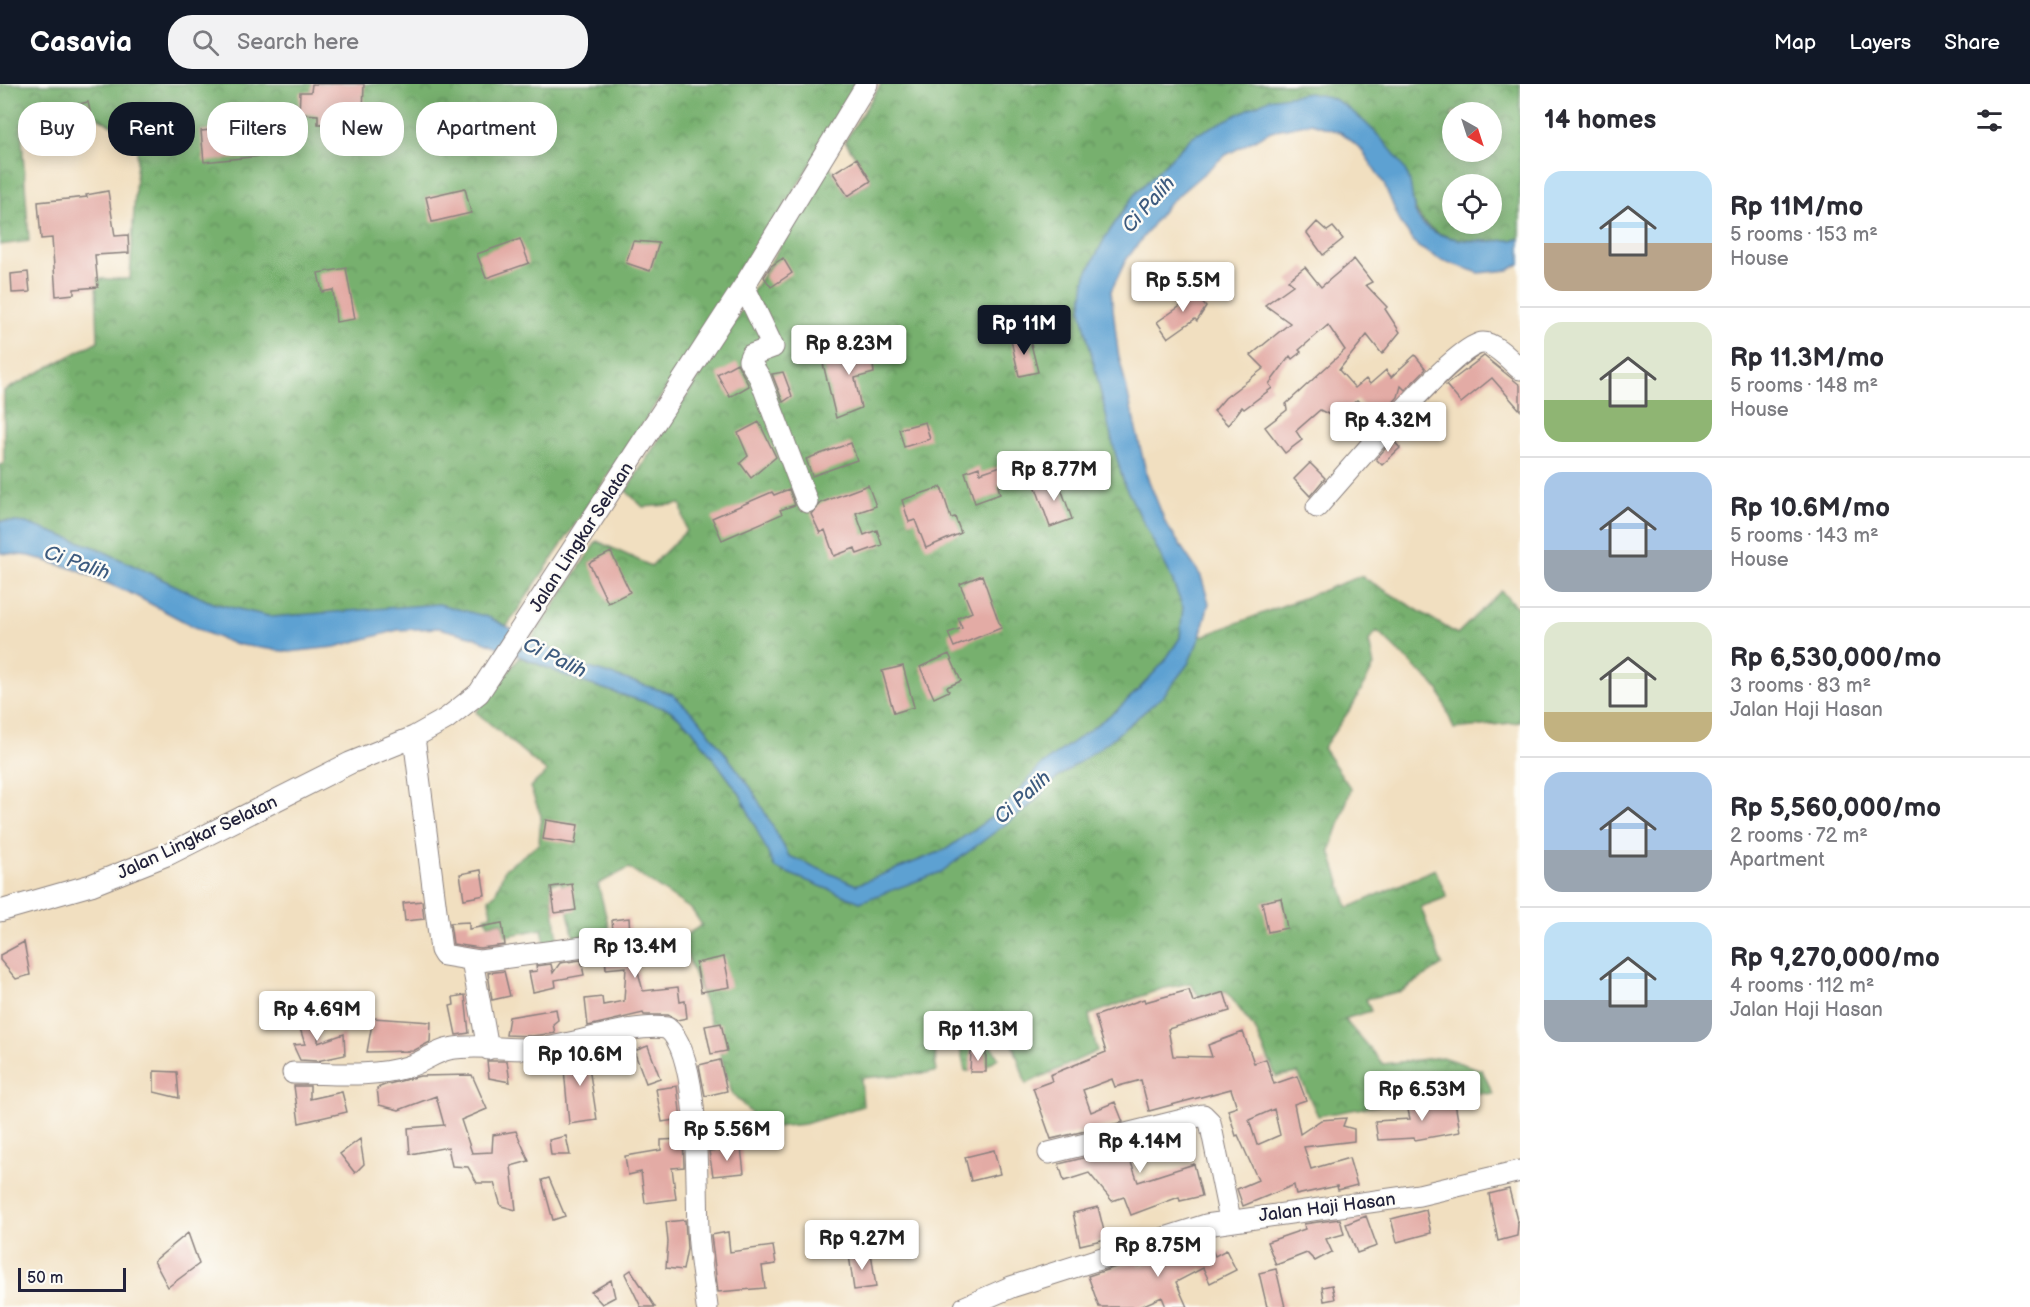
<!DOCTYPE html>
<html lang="en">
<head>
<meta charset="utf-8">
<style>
	body { margin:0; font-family:"Balsamiq Sans",sans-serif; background:#f2f2f3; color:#2b2b33; height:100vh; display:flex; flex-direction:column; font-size:22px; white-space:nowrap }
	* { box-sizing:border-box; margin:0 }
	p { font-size:20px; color:#7c7c81 }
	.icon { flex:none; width:33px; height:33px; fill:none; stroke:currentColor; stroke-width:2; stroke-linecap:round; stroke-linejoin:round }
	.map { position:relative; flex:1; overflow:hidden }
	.drawer { display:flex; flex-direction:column; background:#fff; width:510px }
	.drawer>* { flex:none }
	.top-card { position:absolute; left:18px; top:18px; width:570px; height:54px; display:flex; gap:12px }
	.needle { width:39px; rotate:141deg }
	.buttons { position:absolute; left:1442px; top:18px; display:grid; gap:12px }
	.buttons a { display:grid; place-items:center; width:60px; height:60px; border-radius:50%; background:#fff; box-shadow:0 3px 15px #0003; font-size:30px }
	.scale { position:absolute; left:18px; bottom:15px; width:108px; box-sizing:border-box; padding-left:6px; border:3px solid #22223b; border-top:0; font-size:16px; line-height:21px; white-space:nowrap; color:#22223b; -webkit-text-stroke:4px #fdfcf7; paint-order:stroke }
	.price { position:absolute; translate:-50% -51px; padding:0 14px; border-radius:6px; background:#fff; color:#222; font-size:20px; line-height:39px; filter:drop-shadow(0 2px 3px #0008) }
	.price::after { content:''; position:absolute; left:50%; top:36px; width:18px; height:14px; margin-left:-9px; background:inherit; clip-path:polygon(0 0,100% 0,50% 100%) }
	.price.on { background:#111827; color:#fff }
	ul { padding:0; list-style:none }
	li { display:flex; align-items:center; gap:18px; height:150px; padding:0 24px }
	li+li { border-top:2px solid #e1e1e2 }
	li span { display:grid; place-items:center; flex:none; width:168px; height:120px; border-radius:18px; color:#555 }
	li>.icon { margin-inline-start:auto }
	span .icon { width:72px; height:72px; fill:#fffc; stroke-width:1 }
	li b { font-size:26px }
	h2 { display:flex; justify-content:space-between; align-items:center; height:72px; padding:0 24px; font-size:26px }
	.pill { padding:0 21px; border-radius:24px; background:#fff; box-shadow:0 3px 15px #0003; font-size:21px; line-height:54px }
	.pill.on { background:#111827; color:#fff }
	header { display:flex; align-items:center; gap:36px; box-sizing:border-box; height:84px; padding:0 30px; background:#111827; color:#fff }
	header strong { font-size:28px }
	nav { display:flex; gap:33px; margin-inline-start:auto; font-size:21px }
	.search { width:420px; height:54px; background:#f2f2f3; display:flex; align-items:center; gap:15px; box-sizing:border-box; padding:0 21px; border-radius:24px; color:#7c7c81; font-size:22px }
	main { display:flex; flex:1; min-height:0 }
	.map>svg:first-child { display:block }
	.forest { fill:url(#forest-crowns); stroke:#4c6954; stroke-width:1.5; fill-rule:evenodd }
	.water { fill:#5da1d2; stroke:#406286; stroke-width:1.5 }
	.building { fill:#e3aba5; fill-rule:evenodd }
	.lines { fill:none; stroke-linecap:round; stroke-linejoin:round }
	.minor-casing { stroke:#8a807e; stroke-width:23 }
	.minor { stroke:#fff; stroke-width:21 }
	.labels { text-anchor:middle; stroke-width:5; stroke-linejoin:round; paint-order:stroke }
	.street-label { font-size:18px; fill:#22223b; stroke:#fdfcf7 }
	.water-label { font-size:20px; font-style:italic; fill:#3d5b7f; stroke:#fdfcf7 }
</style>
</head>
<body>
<header>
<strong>Casavia</strong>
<div class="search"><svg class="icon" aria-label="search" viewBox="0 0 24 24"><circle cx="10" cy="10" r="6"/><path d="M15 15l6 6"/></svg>Search here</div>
<nav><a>Map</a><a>Layers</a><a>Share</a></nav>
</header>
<main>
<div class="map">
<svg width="1520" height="1223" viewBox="0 0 1520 1223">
	<defs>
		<pattern id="forest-crowns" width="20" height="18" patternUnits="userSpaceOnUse" patternTransform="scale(1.5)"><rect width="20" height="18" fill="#77b06e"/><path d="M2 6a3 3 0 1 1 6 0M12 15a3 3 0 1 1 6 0" fill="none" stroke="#618f5c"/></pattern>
	</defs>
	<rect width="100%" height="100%" fill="#fdfcf7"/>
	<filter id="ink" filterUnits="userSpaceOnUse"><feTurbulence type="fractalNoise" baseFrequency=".0167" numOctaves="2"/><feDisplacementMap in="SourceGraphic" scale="12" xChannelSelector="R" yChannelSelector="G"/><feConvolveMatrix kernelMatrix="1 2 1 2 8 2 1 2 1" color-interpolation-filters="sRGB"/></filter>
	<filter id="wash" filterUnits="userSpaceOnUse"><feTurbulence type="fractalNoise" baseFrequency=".008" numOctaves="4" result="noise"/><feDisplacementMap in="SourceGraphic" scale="24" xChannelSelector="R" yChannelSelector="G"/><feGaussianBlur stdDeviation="1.35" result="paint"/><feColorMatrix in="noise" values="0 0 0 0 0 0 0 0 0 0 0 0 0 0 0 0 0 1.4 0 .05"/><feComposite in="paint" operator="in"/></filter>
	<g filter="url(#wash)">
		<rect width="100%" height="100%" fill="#f1dfc0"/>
		<path class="forest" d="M0,0H859L747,184L507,542L488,533L355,528L272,533L212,519L94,463L26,439L0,437V381L4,380V307L98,257L96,195H130L138,56L83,25L21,40L29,157L0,161Z
			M881,0H1520V155C1483,159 1423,163 1413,117L1335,15L1193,52L1134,111L1105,154L1086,191L1081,226L1115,368L1125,402L1168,486L1183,523L1180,554L1164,578L1139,605L1117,626L1040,682L1003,725L945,766L856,801L789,772L751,704L699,635L672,610L586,583L532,555L597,457L651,482L686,447L681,420L643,423L626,407L746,219L829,81L848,112L871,97L845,57ZM1452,28H1491V68H1452ZM1452,100H1491V140H1452Z
			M1361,492L1457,550L1501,507L1520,526V638L1454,645L1439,606L1377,547L1369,557L1374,582L1353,621L1323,664L1351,705L1330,767L1348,824L1435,785L1447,813L1421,823L1442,881L1402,907L1366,915L1371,927L1344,935L1383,980L1442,973L1482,986L1493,1010L1455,1008L1318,1032L1298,989L1276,993L1256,947L1226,907L1199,912L1190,899L1161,905L1089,931L1097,967L1026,1000L1006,938L985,948L998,974L979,987H965L960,964L935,956L936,988L861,994L863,1022L805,1040L765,1044L732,1009L705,920L681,854L702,841L692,826L629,784L598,800L611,852L575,859L561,798L551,799L558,858L545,860L542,845L506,852L502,838L488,840L485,833L491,831L489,815L495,810L505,785L539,760L541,732L530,703L547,688L476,628L520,573L579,597L670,626L691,644L740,710L775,784L860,818C914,788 971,760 1024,727C1037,718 1047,702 1060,692C1115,651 1171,619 1200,553Z"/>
		<path class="water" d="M1309,9C1317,11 1329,12 1336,16C1360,31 1393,63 1406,88C1413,100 1411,116 1415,128C1428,163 1492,158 1520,155V180L1509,186L1479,189L1441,176L1418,163L1401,140L1383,98L1362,66L1342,49L1311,39L1271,47L1224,72L1168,120L1126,176L1111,207L1118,268L1147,392L1166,440L1201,492L1209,519L1200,553L1188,580L1163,612L1108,658L1057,694L1026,725L941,788L860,818L775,784L740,710L691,644L670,626L579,597L474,553L439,544L398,546L335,563L289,568L234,560L204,548L132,510L77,486L30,472L0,469V437L26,439L94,463L212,519L272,533L439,520L488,533L586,583L672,610L699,635L751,704L789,772L856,801L945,766L1003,725L1040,682L1117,626L1139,605L1164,578L1180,554L1183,523L1168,486L1125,402L1115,368L1081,226L1086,191L1105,154L1134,111L1193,52L1269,15Z"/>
		<g id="blocks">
			<path class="building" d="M312,0H364L363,30H349L348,40H318V31L299,30L300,8H311Z
				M88,18L92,36L35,51L31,31Z
				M221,45V51L237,49L238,55L258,53L260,72L204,78L201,47Z
				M857,74L871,97L848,112L833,89Z
				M465,104L471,129L432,138L426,113Z
				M108,107L115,152L128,151L129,169L95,171L98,203L74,205V210L56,212L52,154L41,155L38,118L87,113L86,111Z
				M1317,138L1327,147L1333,143L1343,155L1323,171L1307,149Z
				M520,155L529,179L486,194L477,170Z
				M633,157L659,159L650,187L626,179Z
				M783,174L792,189L771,203L764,193L771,182Z
				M1354,175L1372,198L1366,201L1387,223L1385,225L1400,248L1382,270L1367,251L1339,286L1355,304L1366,295L1370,300L1386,286L1391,293L1415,271L1426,285L1405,306L1401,302L1398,313L1378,335L1357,316L1336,334L1320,326L1296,347L1302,356L1285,369L1265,343L1287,326L1286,320L1345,266L1328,241L1299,266L1301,268L1292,275L1290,272L1269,300L1272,304L1244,325L1242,323L1228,341L1214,327L1225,314L1264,284L1251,271L1290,239L1265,221L1293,201L1288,196L1305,183L1321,203Z
				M346,184L355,235L336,238L333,206L322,208L318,189Z
				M28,188L30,208L12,209L11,190Z
				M1188,202L1206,223L1197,237L1195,235L1168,254L1157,238L1182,221L1174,214Z
				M1029,252L1038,288L1019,292L1011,256Z
				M882,261L886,277L873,280L874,289L855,294L861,324L836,334L821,271L842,267L843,272Z
				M1484,272L1520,301V326L1492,294L1461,319L1446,301Z
				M737,279L749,302L730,313L717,290Z
				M783,288L792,312L783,318L772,290Z
				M759,338L776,373L751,394L740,379L748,372L738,349Z
				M925,338L930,355L904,363L899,345Z
				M1393,356L1400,364L1382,381L1376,375Z
				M851,359L857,376L812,392L806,375Z
				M1020,373L1025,394L998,402L1000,410L975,419L965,388L979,383L980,389L1001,382L1000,378Z
				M1310,379L1325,394L1310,412L1294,395Z
				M1057,393L1072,435L1050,443L1035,401Z
				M868,401L876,422L856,429L864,451L877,446L882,461L857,470L855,464L834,472L825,446L820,449L811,430L820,419Z
				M941,403L951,434L955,433L961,449L926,464L915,436L909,438L902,416Z
				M789,405L795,421L780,426L782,430L722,456L712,434L772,408L774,411Z
				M611,468L630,508L608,519L589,479Z
				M982,491L1001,544L954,563L948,549L962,544L958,534L972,528L960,500Z
				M949,570L961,597L947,603L949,607L934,614L920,583Z
				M903,582L914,623L894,629L882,587Z
				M546,736L578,741L575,760L543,755Z
				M481,786L485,811L464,815L460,790Z
				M572,800L576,826L555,829L551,803Z
				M1281,814L1287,844L1268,848L1262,818Z
				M422,817L424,835L405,837L403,819Z
				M629,834L630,849L653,845L656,861L672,854L674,869L634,872L643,907L678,903L680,918L685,917L687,934L677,936L668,931H644L643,929L588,942L585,915L602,913L603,921L624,917L626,883L606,885L605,872L614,860L612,836Z
				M469,838V845L502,839L505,861L480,864L453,860L450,839Z
				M24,858L30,891L16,895L0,876V871Z
				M724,873L730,903L701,908L696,879Z
				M581,876L584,891L555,896L556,903L533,908L529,888L537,887L536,882L551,880L553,889L560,879Z
				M504,887L510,912L492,916L488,889Z
				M1189,906L1193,918L1224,908L1230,927L1168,945L1173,972L1212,973L1208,961L1243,948L1254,979L1266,975L1274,1000L1297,992L1306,1016L1294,1020L1300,1050L1321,1036L1346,1034L1343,1042L1354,1045V1057L1304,1063L1311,1085L1349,1074L1357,1101L1338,1106L1337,1102L1296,1111L1294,1101L1243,1122L1237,1105L1258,1096L1238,1051L1236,1052L1228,1026L1237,1023L1231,1005L1149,1027L1141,996L1115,1003L1112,995L1083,1006L1091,1028L1115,1018L1123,1038L1051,1055L1033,1004L1052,997L1050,991L1106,968L1095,932L1144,915L1145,918ZM1274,1025L1280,1051L1257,1061L1249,1036Z
				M465,911L469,949L456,951L450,922L454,921L453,913Z
				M556,925L558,936L553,940L555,949L532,952L506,951L509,933Z
				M319,930L318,959L344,950L345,971L317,977L300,976L293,961L305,960L297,935Z
				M373,934L431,938L430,958L413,967L367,968Z
				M721,939L727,967L711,970L705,942Z
				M648,962L660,994L646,999L634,967Z
				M597,966L599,981L589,983L597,1036L569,1040L563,974Z
				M971,967H986V988H970Z
				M720,976L727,1007L705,1012L699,981Z
				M487,977H507L510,998L489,994Z
				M154,987L177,988L179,1014L154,1008Z
				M472,991L487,1025L461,1036L472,1069L492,1068L493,1051L516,1047L529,1077L511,1082L516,1126L501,1122L494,1099H477L468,1083L452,1082L448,1063L410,1070L408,1044L444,1041L436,1012L399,1026L379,1021L377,1004L385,1001L420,992Z
				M294,1002H310V1015L342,1008L347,1028L299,1039Z
				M677,1002L681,1035L662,1038L656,1005Z
				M1454,1013L1460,1048L1415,1056L1414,1054L1378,1056L1375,1037L1410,1035L1407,1021Z
				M1187,1048L1195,1073H1173L1170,1063L1146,1073H1129L1138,1098L1194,1080L1202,1112L1180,1117L1179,1113L1131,1131L1124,1113L1112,1117L1089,1089L1064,1097L1059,1080Z
				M566,1052L570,1071H551L549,1056Z
				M360,1055L364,1080L355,1089L340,1070Z
				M683,1055L684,1083L672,1084L676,1115L645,1119L641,1088L628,1091L625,1072L661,1066V1056Z
				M741,1064L744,1089L713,1092L709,1067Z
				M994,1066L1000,1090L971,1097L965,1073Z
				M549,1094L565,1132L553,1136L542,1096Z
				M1509,1105L1518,1140L1517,1152L1498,1157L1489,1110Z
				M1098,1123L1106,1155L1080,1161L1073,1129Z
				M1426,1126L1431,1149L1397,1158L1391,1135Z
				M1366,1132L1377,1162L1357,1169L1346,1140Z
				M1340,1135L1344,1150L1326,1155L1332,1168L1315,1177L1307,1169L1276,1181L1267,1158L1305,1145L1304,1140Z
				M685,1136L687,1165L683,1186L666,1184L668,1158L666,1138Z
				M728,1148L730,1168L773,1162L776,1180L762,1182L765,1204L718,1208L711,1151Z
				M188,1149L199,1180L168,1203L154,1177Z
				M1206,1154L1215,1172L1226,1166L1236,1186L1210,1199L1203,1184L1176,1198L1187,1223H1166L1162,1213L1139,1223H1099L1088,1192L1137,1176L1139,1182L1161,1174L1163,1177L1190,1163L1189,1160Z
				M871,1168L876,1203L854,1206L849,1171Z
				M1276,1185L1285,1223H1267L1259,1189Z
				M631,1186L655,1223H641L625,1190Z
				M611,1196L615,1213L602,1220L591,1208Z
				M1332,1201L1335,1215L1324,1217L1322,1203Z"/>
		</g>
	</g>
	<g filter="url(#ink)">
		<use href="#blocks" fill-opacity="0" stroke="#8a807e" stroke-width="1.5"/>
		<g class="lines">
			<defs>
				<path id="minor" d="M744,202L773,263L751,271L749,276L760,294L807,418
					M1317,423C1339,398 1456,259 1483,259C1495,259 1511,277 1520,285
					M414,653L441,866L444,871L480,877L599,861
					M0,827L91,801L169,770L350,679L414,653L446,635L479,609L744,202L867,0
					M472,876L488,965
					M293,989C331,989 370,994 407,983C422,979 434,968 449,965C480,959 513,968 545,964C581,959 633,939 667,944C701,969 696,1103 698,1145C699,1171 704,1197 707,1223
					M1049,1069L1203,1031L1210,1038L1230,1135
					M965,1223L1011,1203L1206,1141L1419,1111L1520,1087"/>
			</defs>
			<use href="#minor" class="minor-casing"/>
			<use href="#minor" class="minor"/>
		</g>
	</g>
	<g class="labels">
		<g class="street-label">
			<text transform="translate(581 453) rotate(-57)" y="6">Jalan Lingkar Selatan</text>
			<text transform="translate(197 753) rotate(-25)" y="6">Jalan Lingkar Selatan</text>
			<text transform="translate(1327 1123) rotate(-7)" y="6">Jalan Haji Hasan</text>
		</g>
		<g class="water-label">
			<text transform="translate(1148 120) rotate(-48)" y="7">Ci Palih</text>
			<text transform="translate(77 478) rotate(19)" y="7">Ci Palih</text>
			<text transform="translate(555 573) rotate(26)" y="7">Ci Palih</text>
			<text transform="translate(1022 713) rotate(-42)" y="7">Ci Palih</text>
		</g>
	</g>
</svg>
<div class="buttons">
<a><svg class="needle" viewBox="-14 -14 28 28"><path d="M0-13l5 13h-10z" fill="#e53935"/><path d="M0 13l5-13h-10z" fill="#7c7c81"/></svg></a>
<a><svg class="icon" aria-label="locate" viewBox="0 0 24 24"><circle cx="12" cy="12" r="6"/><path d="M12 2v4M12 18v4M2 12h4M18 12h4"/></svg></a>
</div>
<div class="scale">50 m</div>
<b class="price" style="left:1183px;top:229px">Rp 5.5M</b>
<b class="price on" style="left:1024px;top:272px">Rp 11M</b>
<b class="price" style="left:849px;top:292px">Rp 8.23M</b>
<b class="price" style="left:1388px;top:369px">Rp 4.32M</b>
<b class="price" style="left:1054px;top:418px">Rp 8.77M</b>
<b class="price" style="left:635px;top:895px">Rp 13.4M</b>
<b class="price" style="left:317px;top:958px">Rp 4.69M</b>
<b class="price" style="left:978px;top:978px">Rp 11.3M</b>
<b class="price" style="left:580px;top:1003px">Rp 10.6M</b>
<b class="price" style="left:1422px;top:1038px">Rp 6.53M</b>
<b class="price" style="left:727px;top:1078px">Rp 5.56M</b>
<b class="price" style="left:1140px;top:1090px">Rp 4.14M</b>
<b class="price" style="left:862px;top:1187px">Rp 9.27M</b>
<b class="price" style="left:1158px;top:1194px">Rp 8.75M</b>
<div class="top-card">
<a class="pill">Buy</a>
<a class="pill on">Rent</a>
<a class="pill">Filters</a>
<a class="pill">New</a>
<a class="pill">Apartment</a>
</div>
</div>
<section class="drawer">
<h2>14 homes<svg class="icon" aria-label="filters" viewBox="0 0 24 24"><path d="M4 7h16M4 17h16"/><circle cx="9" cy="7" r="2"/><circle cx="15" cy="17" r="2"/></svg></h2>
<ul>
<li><span style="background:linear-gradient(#bfe0f5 60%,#b9a48a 0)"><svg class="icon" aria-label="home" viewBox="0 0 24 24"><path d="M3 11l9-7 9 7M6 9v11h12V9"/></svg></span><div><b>Rp 11M/mo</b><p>5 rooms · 153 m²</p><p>House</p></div></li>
<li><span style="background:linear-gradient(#dfe7d0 65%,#8fb573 0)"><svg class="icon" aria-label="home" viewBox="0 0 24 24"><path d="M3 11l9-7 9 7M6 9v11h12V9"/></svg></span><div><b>Rp 11.3M/mo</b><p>5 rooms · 148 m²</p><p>House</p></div></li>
<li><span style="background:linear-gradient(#a9c7e8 65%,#9aa5b1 0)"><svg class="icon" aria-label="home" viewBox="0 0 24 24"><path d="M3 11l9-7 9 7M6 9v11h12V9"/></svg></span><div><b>Rp 10.6M/mo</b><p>5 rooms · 143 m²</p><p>House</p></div></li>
<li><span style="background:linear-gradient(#dfe7d0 75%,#c2b280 0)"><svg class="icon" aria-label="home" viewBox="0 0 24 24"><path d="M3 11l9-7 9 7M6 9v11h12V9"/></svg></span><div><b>Rp 6,530,000/mo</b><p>3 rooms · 83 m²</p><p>Jalan Haji Hasan</p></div></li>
<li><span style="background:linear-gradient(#a9c7e8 65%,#9aa5b1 0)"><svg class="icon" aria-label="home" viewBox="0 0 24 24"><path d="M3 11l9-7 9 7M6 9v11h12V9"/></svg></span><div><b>Rp 5,560,000/mo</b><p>2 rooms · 72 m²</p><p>Apartment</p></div></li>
<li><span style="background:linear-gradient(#bfe0f5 65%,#9aa5b1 0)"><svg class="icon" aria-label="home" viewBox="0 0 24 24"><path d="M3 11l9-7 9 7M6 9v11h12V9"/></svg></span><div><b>Rp 9,270,000/mo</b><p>4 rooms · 112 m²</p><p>Jalan Haji Hasan</p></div></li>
</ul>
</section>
</main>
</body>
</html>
